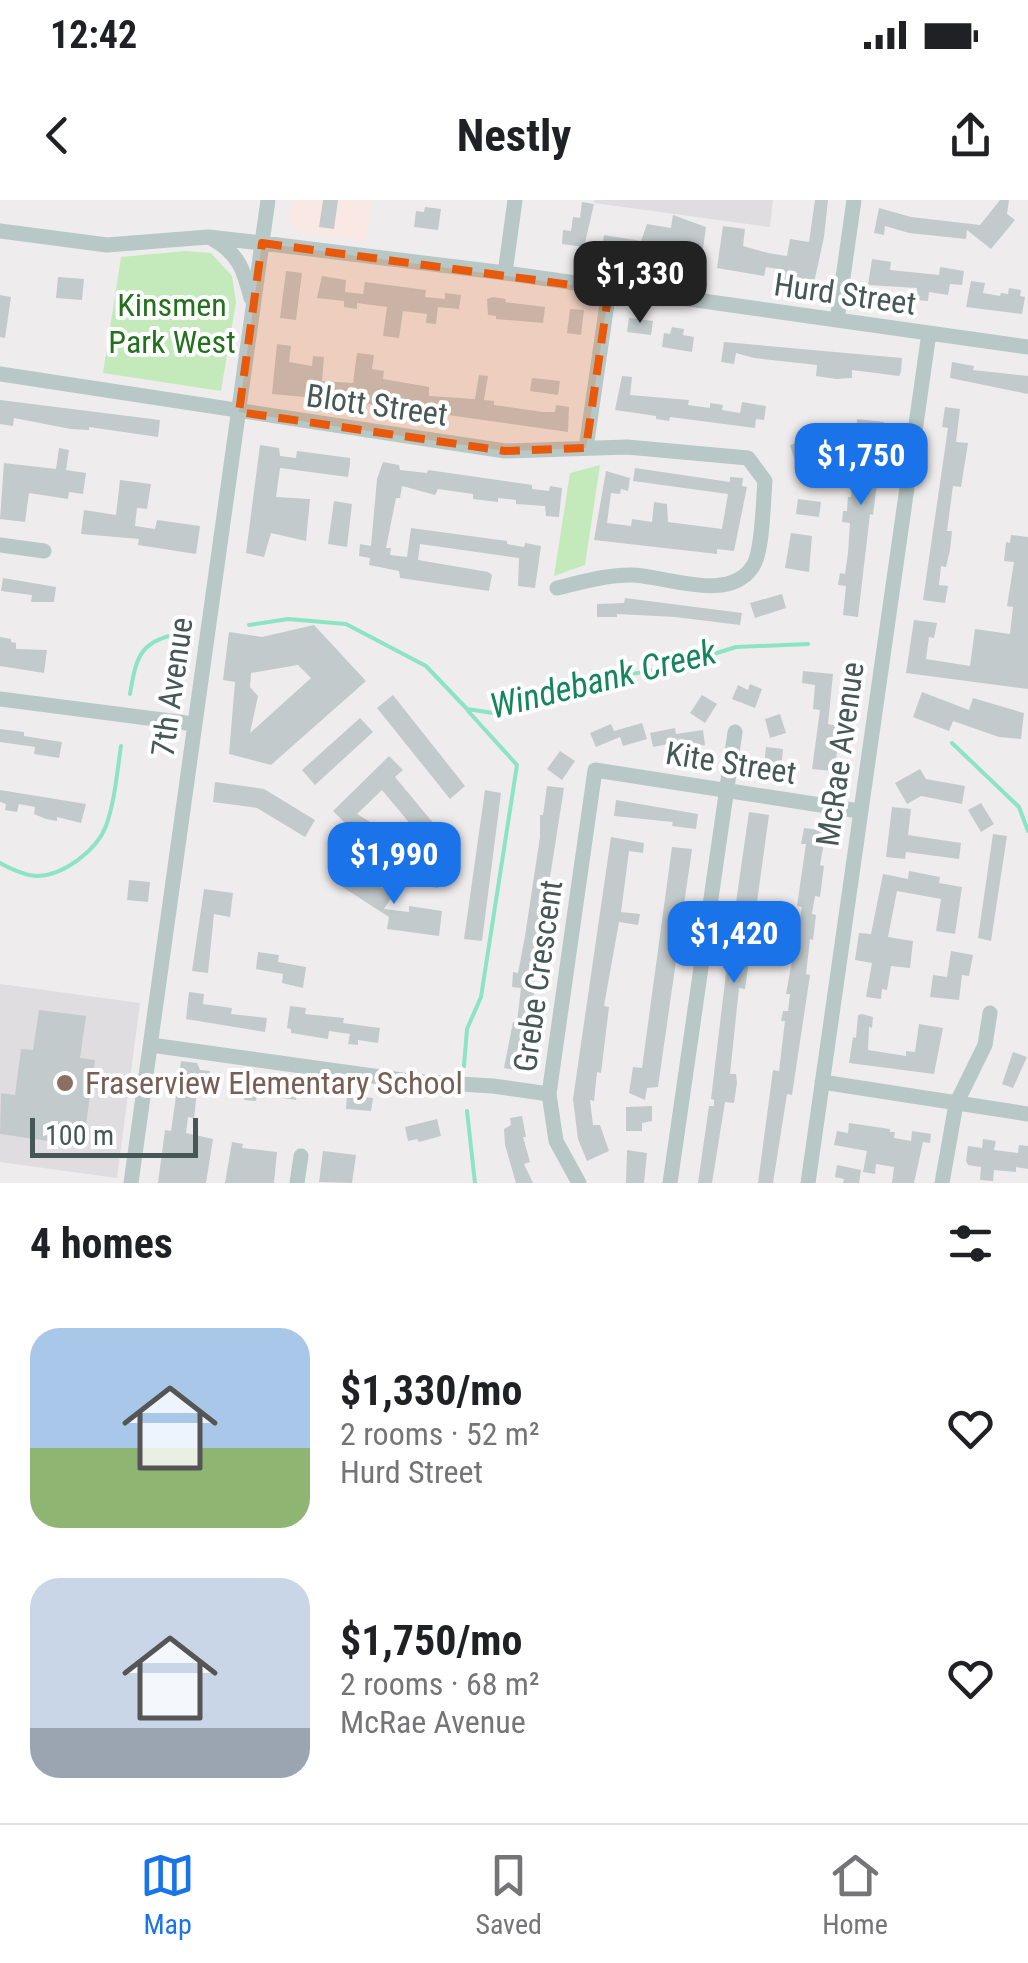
<!DOCTYPE html>
<html lang="en">
<head>
<meta charset="utf-8">
<style>
	body { margin:0; font-family:"Roboto Condensed",sans-serif; background:#f6f6f6; color:#202124; height:100vh; display:flex; flex-direction:column; font-size:38px; white-space:nowrap }
	* { box-sizing:border-box; margin:0 }
	p { font-size:32px; color:#757577 }
	.icon { flex:none; width:55px; height:55px; fill:none; stroke:currentColor; stroke-width:2; stroke-linecap:round; stroke-linejoin:round }
	.map { position:relative; height:983px; overflow:hidden }
	.side { display:flex; flex-direction:column; background:#fff; flex:1 }
	.side>* { flex:none }
	.scale { position:absolute; left:30px; bottom:25px; width:168px; box-sizing:border-box; padding-left:10px; border:5px solid #465856; border-top:0; font-size:28px; line-height:35px; white-space:nowrap; color:#465856; -webkit-text-stroke:8px #fff; paint-order:stroke }
	.price { position:absolute; translate:-50% -85px; padding:0 22px; border-radius:20px; background:#1a73e8; color:#fff; font-size:32px; line-height:65px; filter:drop-shadow(0 2px 5px #0008) }
	.price::after { content:''; position:absolute; left:50%; top:60px; width:30px; height:22px; margin-left:-15px; background:inherit; clip-path:polygon(0 0,100% 0,50% 100%) }
	.price.on { background:#222; color:#fff }
	ul { padding:0; list-style:none }
	li { display:flex; align-items:center; gap:30px; height:250px; padding:0 30px }
	li span { display:grid; place-items:center; flex:none; width:280px; height:200px; border-radius:30px; color:#555 }
	li>.icon { margin-inline-start:auto }
	span .icon { width:120px; height:120px; fill:#fffc; stroke-width:1 }
	li b { font-size:42px }
	h2 { display:flex; justify-content:space-between; align-items:center; height:120px; padding:0 30px; font-size:42px }
	.status { display:flex; justify-content:space-between; align-items:center; height:70px; padding:0 50px; background:#fff; direction:ltr }
	.status svg { height:28px; fill:currentColor }
	header { display:flex; justify-content:space-between; align-items:center; height:130px; padding:0 30px; background:#fff; font-size:45px; font-weight:700 }
	.tab-bar { display:flex; justify-content:space-around; align-items:center; height:140px; border-top:2px solid #e0e0e0; background:#fff; font-size:28px; color:#757577 }
	.tab-bar a { display:grid; justify-items:center; gap:5px }
	.tab-bar .on { color:#1a73e8 }
	.map>svg:first-child { display:block }
	.commercial { fill:#fae8e5 }
	.education { fill:#dfdddf }
	.green { fill:#c4eabc }
	.lines { fill:none; stroke-linecap:round; stroke-linejoin:round }
	.stream { stroke:#8ce4c5; stroke-width:4 }
	.building { fill:#c3cacb; fill-rule:evenodd }
	.minor { stroke:#b8c8c6; stroke-width:15 }
	.marked { fill:#e8590c; fill-opacity:0.2; stroke:#e8590c; stroke-width:8; stroke-dasharray:20 12; stroke-linejoin:round }
	.education-dot { fill:#8d6e63; stroke:#fff; stroke-width:4 }
	.labels { text-anchor:middle; stroke-width:8; stroke-linejoin:round; paint-order:stroke }
	.street-label { font-size:32px; fill:#465856; stroke:#fff }
	.park-label { font-size:32px; fill:#22721d; stroke:#fff }
	.education-label { font-size:32px; fill:#785e54; stroke:#fff; text-anchor:start }
	.water-label { font-size:35px; font-style:italic; fill:#15855e; stroke:#fff }
</style>
</head>
<body>
<div class="status"><b>12:42</b><svg viewBox="0 0 49 12"><path d="M0 12V9h3v3zM5 12V6h3v6zM10 12V3h3v9zM15 12V0h3v12zM26 1h20v11H26zM47 4h2v5h-2z"/></svg></div>
<header><svg class="icon" aria-label="back" viewBox="0 0 24 24"><path d="M15 5l-7 7 7 7"/></svg>Nestly<svg class="icon" aria-label="share" viewBox="0 0 24 24"><path d="M12 15V3M7 8l5-5 5 5M5 13v7h14v-7"/></svg></header>
<div class="map">
<svg width="1028" height="983" viewBox="0 0 1028 983">
	<rect width="100%" height="100%" fill="#efeced"/>
	<path class="commercial" d="M291,0H371L366,41L299,31L292,27L289,19Z"/>
	<path class="education" d="M594,0H773L770,27L594,3Z
		M0,784L140,803L117,978L0,962Z"/>
	<path class="green" d="M185,51L211,53L232,76L236,102L221,191L103,173L121,57Z
		M600,265L585,365L554,376L570,273Z"/>
	<g class="lines">
		<path class="stream" d="M249,425L288,419L346,424L426,466L467,509L493,513L600,479L669,468L736,447L808,444
			M130,494C137,452 141,441 185,432
			M952,543L1019,607L1028,631
			M0,663C11,669 25,676 38,676C64,675 97,650 106,626C115,601 117,572 121,546
			M464,866L467,829L481,797L517,565L468,511
			M467,911L475,983"/>
	</g>
	<path class="building" d="M323,0H338L334,29L319,27Z
		M815,0H828L824,37L812,92L782,87L784,70L766,67L764,76L717,68L723,26L745,29L743,46L768,53L787,56L790,39L809,42Z
		M1000,0H1009L1007,14L1015,20L991,49L967,30L966,39L909,33L885,26L884,35L874,33L879,8L911,17L980,25Z
		M582,2L594,4L584,47L562,44L563,30L571,31L573,17L580,18Z
		M425,7L441,9L438,30L414,27L416,11L424,12Z
		M673,15L706,27L702,56L662,50L660,63L602,51L604,35L641,41L647,24L671,28Z
		M872,59L891,62L890,70L939,75L940,67L964,71L962,85L950,84L948,95L929,92L928,101L916,100L917,88L868,85Z
		M286,71L302,73L296,120L280,118Z
		M322,76L346,80L345,92L363,94L365,82L426,90L425,97L445,99V93L461,95L459,109L438,107L436,124L426,123L427,114L403,111L399,138L383,136L387,107L357,103V109L344,107V101L317,98Z
		M58,77L84,79L82,100L56,98Z
		M971,81L985,83L983,93L1000,96L1001,93L1008,94L1009,88L1021,90L1020,96L1025,97L1022,114L966,107Z
		M0,95L11,97L5,138L0,137Z
		M493,97L506,99L505,102L545,107L543,123L496,119V116L488,115L487,99Z
		M570,109L584,110L581,135L567,133Z
		M629,118L653,121L651,135L627,132Z
		M672,127L684,129L683,135L694,137L692,152L662,147L664,133L670,134Z
		M724,142L902,158L901,172L899,176L852,170V178L836,179L816,176L817,165L754,158L736,153L734,164L721,162Z
		M277,144L291,146L289,162L312,166L313,156L324,157L322,181L353,183L357,153L374,155L372,169L384,171L383,179L429,187V196L475,199L479,175L488,176L484,200L494,201V205L543,212H555L556,205L569,207L568,232L348,201L272,194Z
		M952,162L974,166L973,170L1028,176V194L950,178Z
		M622,176L632,177L630,195L689,200L688,205L710,208V203L723,205L722,210L740,213L742,202L766,206L764,220L756,219L755,228L670,217L669,221L656,219V216L615,210Z
		M532,178L560,181L558,195L530,191Z
		M0,200L160,220L158,237L89,227V230L71,229L14,218L13,226L0,224Z
		M945,207L960,209L956,242L968,243L961,287L953,286L947,331H952L950,350L946,367L941,366L939,385L948,386L945,403L923,400L948,228L942,227Z
		M857,219L884,222L881,248H885L883,267H879L873,315L870,314L858,417L843,415L846,386L838,385L840,373L845,374L848,353L850,323L842,322L843,311H847L848,297H851Z
		M824,234L831,253L816,258L822,276L802,283L790,245Z
		M260,245L279,248L280,256L296,258L297,251L305,252L350,258V264L348,277L280,268L276,297L310,299L306,341L271,333L264,357L246,353Z
		M59,248L69,250L66,270L86,273L83,294L69,292L68,299L29,293L25,322L0,319L4,263L56,269Z
		M383,262L399,265L400,270L427,273L428,270L532,285V289L549,291L550,286L562,288L559,317L546,316L545,306L516,304V300L498,298V302L473,299V294L438,289L435,295L402,286L400,298H396L386,348H391L390,355L407,357L411,328L507,341V344L524,347L525,343L541,346L535,388L518,386L519,358L420,344L418,360L488,372L492,375L489,391L400,378L399,371L369,365L370,358L359,356L360,344L371,346L377,279Z
		M635,268L730,282V277L743,278L742,286L747,287L734,351L717,349V354L594,340L606,271L630,278L628,291L621,289L620,294L611,293L607,323L631,326L632,319L652,322L654,302L667,304L668,322L722,329L728,294L633,281Z
		M120,280L151,284L147,309L137,308L135,326L155,329L157,320L200,326L196,354L138,345L139,339L81,334L84,310L116,315Z
		M798,299L821,302L819,317L796,314Z
		M334,301L352,304L347,347L328,344Z
		M791,333L812,336L809,372L785,368Z
		M1011,335L1028,337V489L906,473L914,420L937,423L934,438L929,437L926,459L970,466L975,429L1010,434L1013,407L1007,406L1014,362L1004,361L1006,342L1010,343Z
		M3,378L56,387L54,402H31L32,395L1,391Z
		M782,394L786,408L755,418L750,403Z
		M625,398L742,413L740,425L675,417L617,414V417H597V404L624,403Z
		M314,425L366,481L271,565L229,554L235,482L223,480L229,432L262,437ZM298,465L311,478L250,533L258,496L250,487L251,473Z
		M0,437L11,439V442L16,443V449L47,450L44,473L0,466Z
		M803,471L833,474L828,524L842,527L836,558L843,559L841,572L812,569L820,510L813,509L815,485L802,483Z
		M750,484L762,489L755,508L732,499L738,485L748,490Z
		M922,492L969,510L973,498L1024,513L1021,539L999,537L953,521L949,531L913,517Z
		M393,495L465,586L450,599L377,508Z
		M702,495L717,504L705,523L690,513Z
		M780,514L786,533L770,538L765,519Z
		M360,518L373,532L315,585L302,570Z
		M642,523L647,539L623,546L620,537L596,547L590,533L611,524L614,531Z
		M675,528L676,534L703,530L705,545L680,548L679,542L653,547L650,533Z
		M0,529L24,532V536L62,542L59,558L34,554L35,547L0,542Z
		M766,547L783,549L781,569L764,566Z
		M560,551L575,561L562,580L547,569Z
		M389,556L403,570L395,577L434,624L422,638L382,590L357,614L418,651L406,669L352,636L354,632L333,611Z
		M920,569L926,579L965,586L962,604L921,596L907,604L895,583Z
		M215,582L264,589L315,620L305,637L257,608L213,602Z
		M547,586L564,588L536,766L532,818H528L520,871L504,868L513,822H517L521,788L512,787L513,772L518,773L525,736L540,637V615H543Z
		M0,590L86,604L81,623L57,617V621L46,619L34,614L35,607L19,604L17,612L5,610L6,604L0,602Z
		M485,590L501,593L482,741L464,739Z
		M616,600L698,614L696,629L672,626L673,622L614,616Z
		M981,603L994,624L981,632L968,610Z
		M892,607L911,609L908,635L961,643L959,659L906,652L905,659L886,657Z
		M749,612L769,615L745,789L739,788L730,874H736L737,883L734,903L725,902L712,983H698L709,906H714V900L711,899L727,765Z
		M804,628L826,631L820,665L824,666L820,697L815,696L812,714L816,715L813,740L810,739L806,774L810,775L792,895L787,894L773,983H758L773,870L779,871L785,821H781L783,811H788L790,794H786L802,707L797,706L806,644H801Z
		M993,634L1007,636L991,741L978,738Z
		M611,637L644,643L643,653L629,651L621,712L640,714L638,725L619,722L604,806L609,807L601,873L597,872L594,901L590,900L593,925H600L609,951L587,961L578,939L573,899Z
		M672,647L692,649L658,887L647,888L645,900L629,893L633,867L642,868Z
		M425,655L441,665L438,688L420,685Z
		M352,669L393,695L384,709L409,712V706L442,711L439,736L387,729L389,717L341,686Z
		M909,671L940,677L939,683L962,687L955,734L936,731L941,699L897,691L888,737L913,741L910,768L891,766L887,790L882,789L881,799L866,797L872,763L855,760L859,733L871,734L883,674L908,679Z
		M129,680L150,682L148,702L127,700Z
		M204,689L233,693L230,717L214,714L208,773L192,771Z
		M951,751L973,755L969,776L962,775L959,800L930,797L933,775L947,777Z
		M258,752L279,755L278,762L306,767L303,788L282,783L283,774L256,769Z
		M189,792L204,794L203,804L232,808L231,814L267,818L265,832L186,819Z
		M290,806L306,808L305,814L344,818L343,823L380,828L378,843L358,840V845L348,844L350,834L329,831L328,839L291,833V829L287,828Z
		M39,810L86,816L80,858L95,860L83,946L0,934L1,893L15,895L21,849L33,850Z
		M862,814L873,817L872,828L869,827L868,850L906,856V851L915,852L919,824L943,828L934,874L849,863L853,837L856,838L858,815Z
		M1013,852L1027,857L1013,888L1002,884Z
		M181,861L197,863L200,870L210,871L208,885L198,883L194,918L188,917L186,933L213,939L206,983H158L165,930L171,931Z
		M247,875L299,883L296,900L257,894L256,901L244,900Z
		M347,895L373,898L371,911L346,909Z
		M652,906V921L642,923V931H626V907Z
		M522,916L526,937H523L530,962L524,964L533,983H516L505,945L504,929L511,925L510,918Z
		M437,919L441,936L419,942L417,939L408,941L405,927Z
		M849,923L890,929V932H895L894,938L911,941L912,931L931,934L930,943L923,942L914,983H892L894,967L876,964L875,974L863,972L867,951L834,945L837,931L848,933Z
		M983,939L996,941L994,950L1018,953L1019,945L1028,946V969L1016,967V972L994,970L993,981L980,980L981,967L968,965L966,961L968,946L982,948Z
		M232,942L243,944L242,948L277,952L274,983H225Z
		M627,950L647,953L644,983H626Z
		M323,951L356,955L352,983L319,982Z
		M837,965L861,970L859,983H843L844,979L835,977Z"/>
	<g class="lines">
		<path class="minor" d="M0,31L107,45L208,37L262,43L505,73L1028,147
			M214,40C239,54 244,71 251,98
			M505,73L515,0
			M837,120L854,0
			M0,174L505,251L627,247L748,258L765,281C763,301 763,351 753,366C730,403 669,377 634,375C609,374 582,382 557,388
			M586,248L609,90
			M0,345L44,351
			M0,499L194,524
			M151,845L409,881L493,886L549,894
			M822,882L1028,914
			M131,983L268,0
			M297,983L301,956
			M579,983L556,941L549,894L595,570L859,611
			M670,983L735,532
			M808,983L929,133
			M942,983L956,904L985,845L990,813"/>
	</g>
	<path class="marked" d="M262,43L609,90L586,248L505,251L239,212Z"/>
	<circle class="education-dot" cx="65" cy="883" r="10"/>
	<g class="labels">
		<g class="street-label">
			<text transform="translate(845 94) rotate(8)" y="11">Hurd Street</text>
			<text transform="translate(377 205) rotate(8)" y="11">Blott Street</text>
			<text transform="translate(172 487) rotate(-82)" y="11">7th Avenue</text>
			<text transform="translate(840 554) rotate(-82)" y="11">McRae Avenue</text>
			<text transform="translate(731 563) rotate(9)" y="11">Kite Street</text>
			<text transform="translate(538 776) rotate(-82)" y="11">Grebe Crescent</text>
		</g>
		<g class="park-label">
			<text x="172" y="116">Kinsmen<tspan x="172" dy="37">Park West</tspan></text>
		</g>
		<g class="education-label">
			<text x="85" y="894">Fraserview Elementary School</text>
		</g>
		<g class="water-label">
			<text transform="translate(603 479) rotate(-14)" y="12">Windebank Creek</text>
		</g>
	</g>
</svg>
<div class="scale">100 m</div>
<b class="price on" style="left:640px;top:126px">$1,330</b>
<b class="price" style="left:861px;top:308px">$1,750</b>
<b class="price" style="left:394px;top:707px">$1,990</b>
<b class="price" style="left:734px;top:786px">$1,420</b>
</div>
<section class="side">
<h2>4 homes<svg class="icon" aria-label="filters" viewBox="0 0 24 24"><path d="M4 7h16M4 17h16"/><circle cx="9" cy="7" r="2"/><circle cx="15" cy="17" r="2"/></svg></h2>
<ul>
<li><span style="background:linear-gradient(#a9c7e8 60%,#8fb573 0)"><svg class="icon" aria-label="home" viewBox="0 0 24 24"><path d="M3 11l9-7 9 7M6 9v11h12V9"/></svg></span><div><b>$1,330/mo</b><p>2 rooms · 52 m²</p><p>Hurd Street</p></div><svg class="icon" aria-label="heart" viewBox="0 0 24 24"><path d="M12 20l-8-8c-3-5 5-10 8-4 3-6 11-1 8 4z"/></svg></li>
<li><span style="background:linear-gradient(#c9d6e8 75%,#9aa5b1 0)"><svg class="icon" aria-label="home" viewBox="0 0 24 24"><path d="M3 11l9-7 9 7M6 9v11h12V9"/></svg></span><div><b>$1,750/mo</b><p>2 rooms · 68 m²</p><p>McRae Avenue</p></div><svg class="icon" aria-label="heart" viewBox="0 0 24 24"><path d="M12 20l-8-8c-3-5 5-10 8-4 3-6 11-1 8 4z"/></svg></li>
</ul>
</section>
<nav class="tab-bar">
<a class="on"><svg class="icon" aria-label="map" viewBox="0 0 24 24"><path d="M3 6l6-2 6 2 6-2v14l-6 2-6-2-6 2zM9 4v14M15 6v14"/></svg>Map</a>
<a><svg class="icon" aria-label="saved" viewBox="0 0 24 24"><path d="M7 4h10v16l-5-4-5 4z"/></svg>Saved</a>
<a><svg class="icon" aria-label="home" viewBox="0 0 24 24"><path d="M3 11l9-7 9 7M6 9v11h12V9"/></svg>Home</a>
</nav>
</body>
</html>
